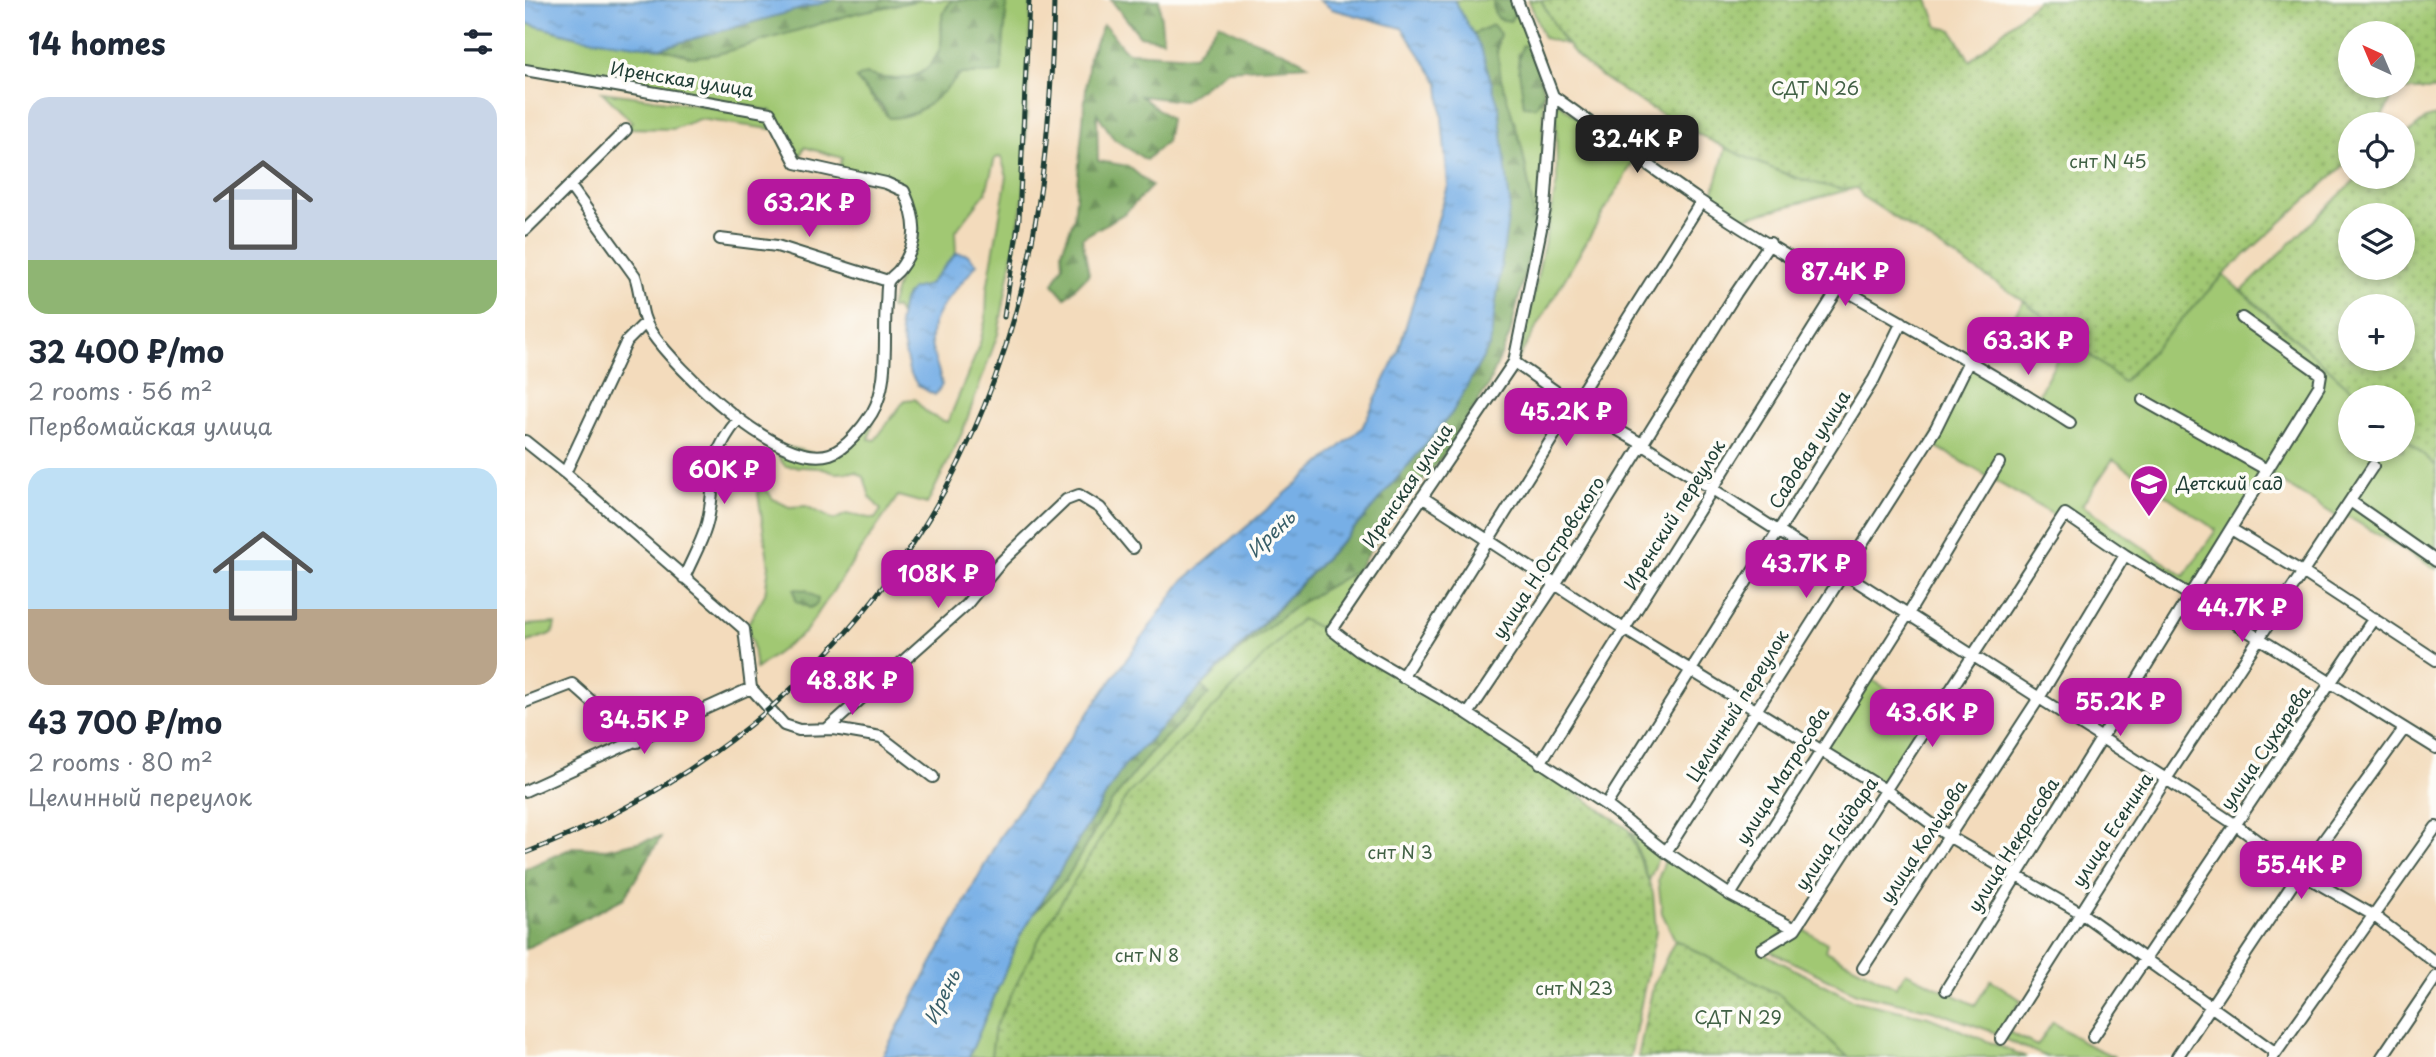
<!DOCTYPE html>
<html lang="en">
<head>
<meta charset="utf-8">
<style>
	body { margin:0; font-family:"Playpen Sans",sans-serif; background:#f2f2f3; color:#1f2937; height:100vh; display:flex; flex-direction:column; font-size:26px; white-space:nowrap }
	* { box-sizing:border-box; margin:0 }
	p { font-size:23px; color:#747a83 }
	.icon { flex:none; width:38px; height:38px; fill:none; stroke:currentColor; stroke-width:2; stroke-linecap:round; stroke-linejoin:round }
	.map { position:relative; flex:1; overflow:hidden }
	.details { display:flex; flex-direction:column; background:#fff; width:525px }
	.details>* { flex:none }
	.needle { width:46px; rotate:316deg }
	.controls { position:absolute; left:1813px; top:21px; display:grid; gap:14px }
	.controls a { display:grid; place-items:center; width:77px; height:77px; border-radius:50%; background:#fff; box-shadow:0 4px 10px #0003; font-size:35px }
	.price { position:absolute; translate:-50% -60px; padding:0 16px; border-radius:14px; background:#b5179e; color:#fff; font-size:23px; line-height:46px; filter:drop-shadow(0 2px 4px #0008) }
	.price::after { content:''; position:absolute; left:50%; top:42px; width:21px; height:16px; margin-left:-10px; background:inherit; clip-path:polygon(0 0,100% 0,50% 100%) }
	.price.on { background:#222; color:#fff }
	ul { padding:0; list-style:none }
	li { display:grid; align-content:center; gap:14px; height:371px; padding:0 28px }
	li span { display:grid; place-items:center; height:217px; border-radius:21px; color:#555 }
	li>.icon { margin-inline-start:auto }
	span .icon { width:126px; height:126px; fill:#fffc; stroke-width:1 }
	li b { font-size:30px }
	h2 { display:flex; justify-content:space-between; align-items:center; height:84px; padding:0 28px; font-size:30px }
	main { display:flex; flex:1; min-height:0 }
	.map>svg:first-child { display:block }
	.grass { fill:#a1c873; stroke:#608254; stroke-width:2; fill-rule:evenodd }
	.forest { fill:url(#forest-firs); stroke:#50744c; stroke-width:2 }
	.park { fill:url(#park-dots); stroke:#608254; stroke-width:2; fill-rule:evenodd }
	.water { fill:url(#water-ripples); stroke:#4b768d; stroke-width:2 }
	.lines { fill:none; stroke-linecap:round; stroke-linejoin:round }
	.minor-casing { stroke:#3f5548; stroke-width:14 }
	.minor { stroke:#fff; stroke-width:10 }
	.rail-casing { stroke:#1f3d34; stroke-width:5 }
	.rail { stroke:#fdfcf7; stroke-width:2.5; stroke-dasharray:8; stroke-linecap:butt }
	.labels { text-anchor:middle; stroke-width:7; stroke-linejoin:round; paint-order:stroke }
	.street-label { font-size:18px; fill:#1f3d34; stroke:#fdfcf7 }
	.park-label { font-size:18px; fill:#406044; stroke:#fdfcf7 }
	.poi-label { font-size:18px; fill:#1f3d34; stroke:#fdfcf7; text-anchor:start }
	.water-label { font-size:19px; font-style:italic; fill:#395f69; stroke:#fdfcf7 }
</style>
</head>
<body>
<main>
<section class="details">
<h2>14 homes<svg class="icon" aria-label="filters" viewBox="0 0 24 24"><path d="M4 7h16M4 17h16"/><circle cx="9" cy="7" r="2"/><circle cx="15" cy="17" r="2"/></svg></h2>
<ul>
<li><span style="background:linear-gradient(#c9d6e8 75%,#8fb573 0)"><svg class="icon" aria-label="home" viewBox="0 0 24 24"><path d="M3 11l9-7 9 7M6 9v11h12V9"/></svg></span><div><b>32 400 ₽/mo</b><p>2 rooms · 56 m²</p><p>Первомайская улица</p></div></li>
<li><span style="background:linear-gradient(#bfe0f5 65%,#b9a48a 0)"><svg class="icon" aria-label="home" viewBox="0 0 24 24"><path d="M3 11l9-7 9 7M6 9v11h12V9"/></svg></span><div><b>43 700 ₽/mo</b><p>2 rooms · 80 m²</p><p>Целинный переулок</p></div></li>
</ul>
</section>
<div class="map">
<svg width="1911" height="1057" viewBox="0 0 1911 1057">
	<defs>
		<pattern id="forest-firs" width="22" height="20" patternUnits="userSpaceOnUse" patternTransform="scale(1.75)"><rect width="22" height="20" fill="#80ac65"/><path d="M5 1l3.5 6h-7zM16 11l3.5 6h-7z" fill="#688d54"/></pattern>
		<pattern id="park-dots" width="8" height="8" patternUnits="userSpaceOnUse" patternTransform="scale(1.75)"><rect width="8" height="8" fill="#a1c873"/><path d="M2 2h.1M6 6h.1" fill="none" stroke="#83a45f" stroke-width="1.8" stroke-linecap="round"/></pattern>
		<pattern id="water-ripples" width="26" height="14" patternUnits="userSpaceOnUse" patternTransform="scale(1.75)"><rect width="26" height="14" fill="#77afe6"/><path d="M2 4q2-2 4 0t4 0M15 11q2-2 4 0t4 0" fill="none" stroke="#6190bb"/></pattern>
	</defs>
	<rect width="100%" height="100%" fill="#fdfcf7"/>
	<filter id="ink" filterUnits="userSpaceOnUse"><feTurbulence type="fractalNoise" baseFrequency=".0143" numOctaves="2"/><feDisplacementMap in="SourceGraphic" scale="14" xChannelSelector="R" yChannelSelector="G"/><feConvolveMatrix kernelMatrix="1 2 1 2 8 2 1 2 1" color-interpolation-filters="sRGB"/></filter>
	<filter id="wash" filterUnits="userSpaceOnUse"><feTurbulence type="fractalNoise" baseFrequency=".00686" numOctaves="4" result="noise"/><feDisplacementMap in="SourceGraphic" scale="28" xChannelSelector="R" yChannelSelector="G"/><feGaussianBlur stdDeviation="1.57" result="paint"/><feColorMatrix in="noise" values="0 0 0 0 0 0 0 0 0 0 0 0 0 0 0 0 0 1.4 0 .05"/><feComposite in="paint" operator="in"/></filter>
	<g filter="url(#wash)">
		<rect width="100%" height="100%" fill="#f3dbbc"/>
		<path class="grass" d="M395,0H427C408,23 422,32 414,51C399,84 369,82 340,74L331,79L364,118C396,118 414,96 436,74L476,73L482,0H506L499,194L473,334L437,433L402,504L373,496L280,632L231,669L227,641L221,627L240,594L244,566L231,480L236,482L248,499L264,507L281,506L309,520L321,514L350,519L356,510L345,497L339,477L331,472L310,473L295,468L260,466L243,442L304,457L348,421L344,439L350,440L380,400L390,399C399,412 407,418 423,422L454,347L461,318L462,289L482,176L476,157L470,158L461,192L430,232L431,253C423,262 418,272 409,280C391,295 381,285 375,315L371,308H365L376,271L389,251L380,189L312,173L317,158L279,147L274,160L247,111L0,70V23L48,36L135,48L168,57L193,54L331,13Z
			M929,0H968L969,12L985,21L991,12L1008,48L993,53L999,106L1017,101L1019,92L1015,215L1011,226C1005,199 1003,171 996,145C988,112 964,69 975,34L968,25L948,34Z
			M1004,0H1016L1040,44L1019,38Z
			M77,92L244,115L252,130L174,119L148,129L100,128L107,122Z
			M1031,101L1108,162L992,361L1003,322L1032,182Z
			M1201,147L1269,178L1323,190L1215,219L1187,198Z
			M1698,275L1835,397H1825V450H1878V436L1911,466V569L1820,515L1811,516L1747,476L1737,493L1732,491L1667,594L1539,509L1534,518L1405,443L1444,364L1512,397L1532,359L1482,326L1499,301L1598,382ZM1588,459L1691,530L1659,576L1557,505Z
			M832,570L797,630L776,619L470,1027L466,1057H444L495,936L510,912L540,881L586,803L624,754L683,694L677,686L711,653L772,605Z
			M30,623L28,633L0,643V625Z
			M1345,679L1408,714L1361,787L1297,750Z
			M1106,832L1135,853L1124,881Z
			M1142,856L1262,930L1238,953L1330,1001L1403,1017L1501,1057H1323L1256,996L1150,940L1137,913L1133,879Z
			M1274,927L1302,943L1300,951L1371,987L1381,972L1450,1005L1466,980L1496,1000L1474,1034L1407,1010L1331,993L1241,949Z
			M1528,1022L1559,1043L1590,1057H1522L1479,1039L1484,1032L1512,1046Z"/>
		<path class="forest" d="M308,0H395L331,13L193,54L168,57L135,48Z
			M427,0H482L476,73L436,74C414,96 396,118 364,118L359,108L331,79L340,74C369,82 399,84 414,51C422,32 408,23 427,0Z
			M586,0H634L638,40L615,36Z
			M968,0H987L991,12L985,21L974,19L969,12Z
			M694,23C723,41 755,47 784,65L702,70L658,101L616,96L645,119L641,142L621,160L589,139L572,113L573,161L603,166L627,186L600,213L557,238L564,274L540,298L528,284L538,265L537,251L549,218L564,57L578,25C591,33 591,45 603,52L669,56Z
			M968,25L975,34L971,46L976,78L997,148L1011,226L985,334L963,386L918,456L869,515L832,570L772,605L711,653L838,519L927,413L965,345L956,49L948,34Z
			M1005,45L1019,92L1011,107L999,106L993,63L997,46Z
			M269,589L281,590L293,599L292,604L285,608L271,601Z
			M677,686L684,694L624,754L586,803L540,881L510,912L598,767Z
			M136,837L99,898L0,949V869L49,847L81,849Z"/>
		<path class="park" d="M1016,0H1403L1413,27L1427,30L1445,61L1513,0H1911V90H1871L1853,124H1825V160L1698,275L1598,382L1502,303L1338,197L1332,188C1279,198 1100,100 1058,62C1039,44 1028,23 1016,0ZM1878,33V86H1825V33Z
			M1911,116V466L1878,436V397H1835L1717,291L1833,177H1878V138L1901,119ZM1825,215H1878V268H1825ZM1825,306H1878V359H1825Z
			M776,619L805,633L942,717L1103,829L1128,893L1131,931L1105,1057H466L470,1027L516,935L603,794Z
			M1150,940L1256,996L1323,1057H1113L1128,986Z"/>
		<path class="water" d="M0,0H308L135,48L57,38L0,23Z
			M794,0H929L956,48L974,108L985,204L965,345L927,413L838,519L598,767L495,936L444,1057H357L474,838L656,583L837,428L873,352L923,186L914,83L877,28L807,9Z
			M431,253L442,254L452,264C436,286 403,312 406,343C408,358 415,371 417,385L410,395L393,386L384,371L374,324L378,300L387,289L403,285Z"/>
	</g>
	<g filter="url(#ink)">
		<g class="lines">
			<defs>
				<path id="minor" d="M992,0L1028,96L1020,209L989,362L807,630L834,651L943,714L1081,805L1141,852L1205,895L1270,929
					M0,70L245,113L271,163L361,183L379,191C392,220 395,243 374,270C371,274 365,277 363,282C361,287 362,297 361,303C358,337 365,383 347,413C338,427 321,449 305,454C254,470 152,370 126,332C114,315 117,295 110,276L45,186
					M1028,96C1077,131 1125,167 1175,201C1295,281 1424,345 1545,423
					M0,230L101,130
					M195,239L252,246L363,281
					M989,362L1050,405L1117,444L1641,779L1711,825L1775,873L1848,915L1911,963
					M1618,400L1742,470L1794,386L1796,374L1717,318
					M0,441L40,473L219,629L226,688L259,725L274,730L309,729L356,737L408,777
					M40,473L102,341L121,322
					M897,497L1099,629L1362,791L1423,836L1556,913L1751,1053
					M1825,501L1911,561
					M1706,529L1779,573L1911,660
					M159,578C166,561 176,544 181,527C194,483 178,461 213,420
					M877,677L1176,202
					M0,702L47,684L112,742
					M943,714L1031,583L1211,293L1245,243
					M302,729L441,605L477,561L541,500L554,495L575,508L608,548
					M1015,763L1315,286
					M0,791L226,688
					M1081,805L1349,379L1377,322
					M1141,852L1411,428L1444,361
					M1205,895L1383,614L1474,463
					M1237,949L1270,929L1540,514L1600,555L1911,748
					M1338,968L1514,698L1600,555
					M1421,990L1742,470
					M1568,1037L1849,618
					M1476,1039L1641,779L1848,466
					M1652,1057L1775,873L1879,729
					M1748,1057L1911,827
					M1857,1057L1911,977"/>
			</defs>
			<use href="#minor" class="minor-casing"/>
			<use href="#minor" class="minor"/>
			<defs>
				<path id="rail" d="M479,317L494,219L504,0
					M0,853C257,756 434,550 498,284C520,191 527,95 529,0"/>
			</defs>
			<use href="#rail" class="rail-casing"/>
			<use href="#rail" class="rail"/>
		</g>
	</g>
	<defs>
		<symbol id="school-pin" viewBox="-11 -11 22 30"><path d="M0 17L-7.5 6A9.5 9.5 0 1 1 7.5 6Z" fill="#b5179e" stroke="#fdfcf7"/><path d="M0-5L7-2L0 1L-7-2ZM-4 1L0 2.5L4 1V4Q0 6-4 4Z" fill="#fff"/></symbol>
	</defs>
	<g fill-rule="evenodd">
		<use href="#school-pin" x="1602" y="462" width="44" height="60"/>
	</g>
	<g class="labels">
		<g class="street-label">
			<text transform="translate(157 80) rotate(9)" y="6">Иренская улица</text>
			<text transform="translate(1285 450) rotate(-58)" y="6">Садовая улица</text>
			<text transform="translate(883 486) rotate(-56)" y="6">Иренская улица</text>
			<text transform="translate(1150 515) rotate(-58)" y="6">Иренский переулок</text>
			<text transform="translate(1024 558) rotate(-57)" y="6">улица Н.Островского</text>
			<text transform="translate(1213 706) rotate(-58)" y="6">Целинный переулок</text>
			<text transform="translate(1741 748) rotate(-56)" y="6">улица Сухарева</text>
			<text transform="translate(1258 776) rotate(-58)" y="6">улица Матросова</text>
			<text transform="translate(1588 830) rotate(-57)" y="6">улица Есенина</text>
			<text transform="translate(1312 834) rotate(-56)" y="6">улица Гайдара</text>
			<text transform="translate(1399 842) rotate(-57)" y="6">улица Кольцова</text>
			<text transform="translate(1489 845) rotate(-58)" y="6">улица Некрасова</text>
		</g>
		<g class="park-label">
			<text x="1290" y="95">СДТ N 26</text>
			<text x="1583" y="168">снт N 45</text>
			<text x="875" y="859">снт N 3</text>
			<text x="622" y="962">снт N 8</text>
			<text x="1049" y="995">снт N 23</text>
			<text x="1213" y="1024">СДТ N 29</text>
		</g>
		<g class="poi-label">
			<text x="1651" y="490">Детский сад</text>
		</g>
		<g class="water-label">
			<text transform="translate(746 534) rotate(-44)" y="7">Ирень</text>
			<text transform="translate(417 997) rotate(-64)" y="7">Ирень</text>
		</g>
	</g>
</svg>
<div class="controls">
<a><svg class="needle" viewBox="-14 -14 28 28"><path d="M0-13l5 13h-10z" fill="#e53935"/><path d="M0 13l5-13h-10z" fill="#747a83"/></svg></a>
<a><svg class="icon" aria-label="locate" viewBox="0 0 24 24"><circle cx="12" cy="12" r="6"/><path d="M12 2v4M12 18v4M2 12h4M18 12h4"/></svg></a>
<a><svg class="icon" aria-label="layers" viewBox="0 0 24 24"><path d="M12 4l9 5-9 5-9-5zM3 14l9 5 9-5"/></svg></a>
<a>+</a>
<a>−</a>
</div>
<b class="price on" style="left:1112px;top:175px">32.4K ₽</b>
<b class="price" style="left:284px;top:239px">63.2K ₽</b>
<b class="price" style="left:1320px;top:308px">87.4K ₽</b>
<b class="price" style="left:1503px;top:377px">63.3K ₽</b>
<b class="price" style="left:1041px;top:448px">45.2K ₽</b>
<b class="price" style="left:199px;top:506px">60K ₽</b>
<b class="price" style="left:1281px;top:600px">43.7K ₽</b>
<b class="price" style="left:413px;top:610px">108K ₽</b>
<b class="price" style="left:1717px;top:644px">44.7K ₽</b>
<b class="price" style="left:327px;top:717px">48.8K ₽</b>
<b class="price" style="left:1595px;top:738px">55.2K ₽</b>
<b class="price" style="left:1407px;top:749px">43.6K ₽</b>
<b class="price" style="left:119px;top:756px">34.5K ₽</b>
<b class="price" style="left:1776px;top:901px">55.4K ₽</b>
</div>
</main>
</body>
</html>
